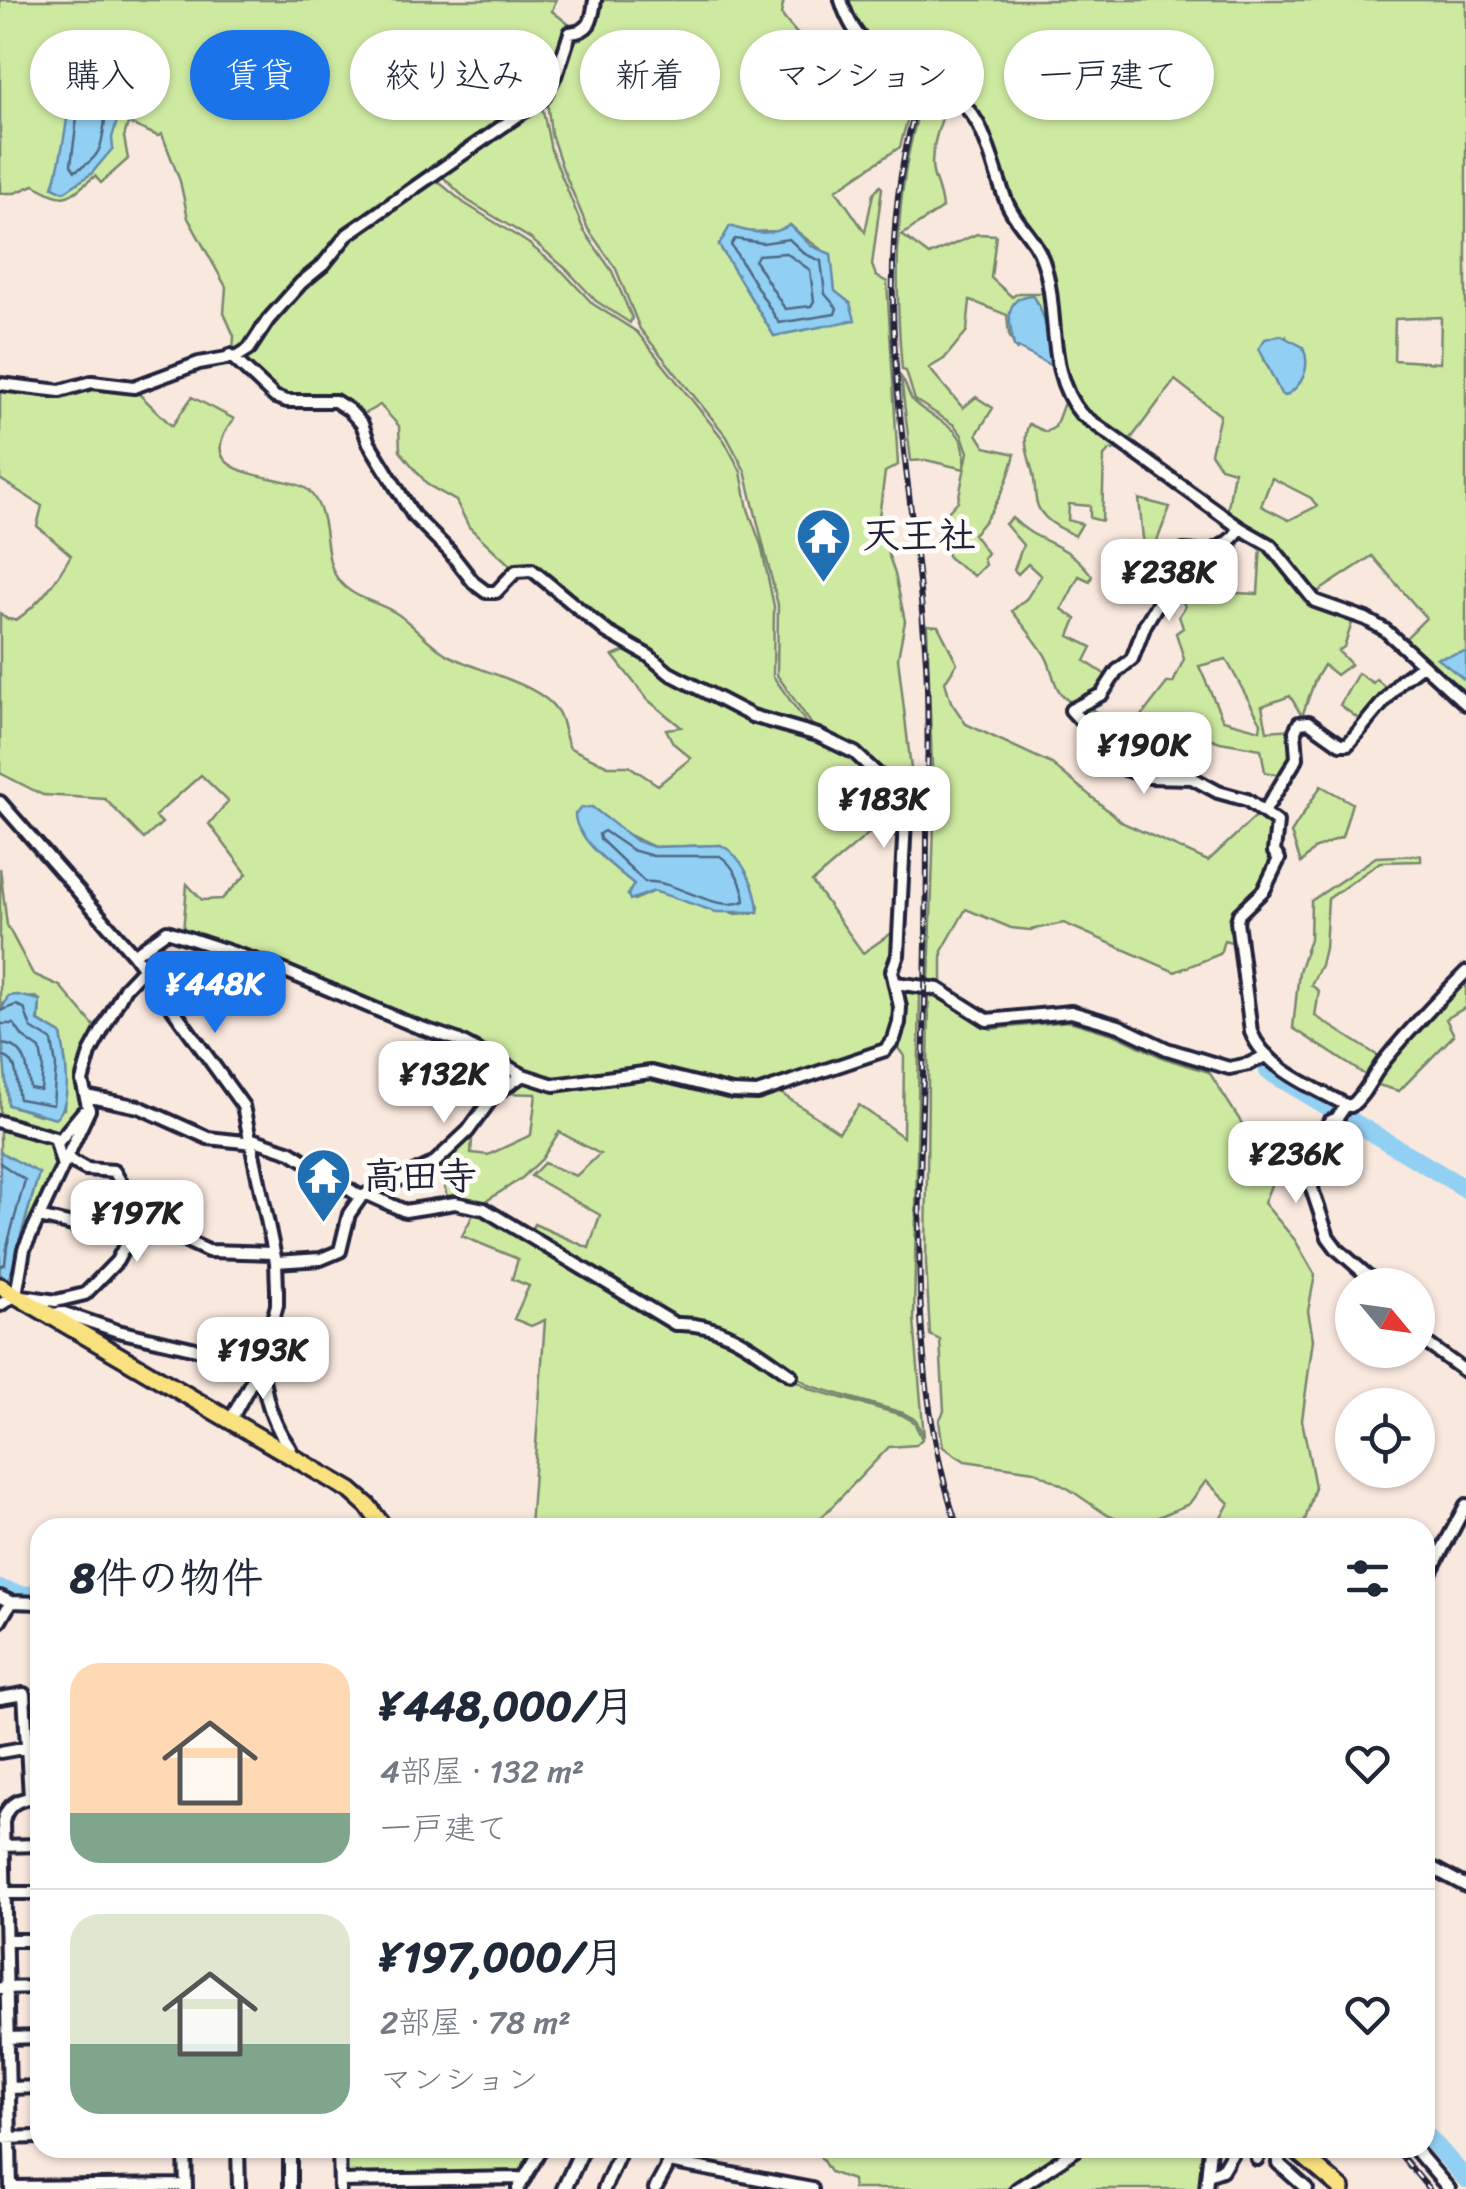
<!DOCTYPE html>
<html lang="ja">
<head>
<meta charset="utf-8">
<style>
	body { margin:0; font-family:Sriracha,"Klee One",sans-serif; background:#f6f6f7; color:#1f2937; height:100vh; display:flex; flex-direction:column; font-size:38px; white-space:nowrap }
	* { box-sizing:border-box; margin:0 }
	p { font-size:32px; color:#747a83 }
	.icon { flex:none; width:55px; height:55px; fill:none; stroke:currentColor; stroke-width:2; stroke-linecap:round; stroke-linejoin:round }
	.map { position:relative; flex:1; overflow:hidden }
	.panel { position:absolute; left:30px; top:1518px; width:1405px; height:640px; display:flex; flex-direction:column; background:#fff; border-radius:30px; box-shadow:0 2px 8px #0004 }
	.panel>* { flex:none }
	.hud { position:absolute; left:30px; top:30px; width:1408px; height:90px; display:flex; gap:20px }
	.needle { width:65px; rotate:119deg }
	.fabs { position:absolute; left:1335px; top:1268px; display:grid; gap:20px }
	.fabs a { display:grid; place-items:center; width:100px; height:100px; border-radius:50%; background:#fff; box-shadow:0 2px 8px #0004; font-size:50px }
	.price { position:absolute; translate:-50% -85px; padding:0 22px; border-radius:20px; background:#fff; color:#222; font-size:32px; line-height:65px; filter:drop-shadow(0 2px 5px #0008) }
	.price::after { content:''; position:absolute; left:50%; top:60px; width:30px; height:22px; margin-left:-15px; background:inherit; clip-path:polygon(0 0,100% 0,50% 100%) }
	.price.selected { background:#1a73e8; color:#fff }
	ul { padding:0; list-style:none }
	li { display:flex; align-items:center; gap:30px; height:250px; padding:0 40px }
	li+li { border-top:2px solid #e0e1e3 }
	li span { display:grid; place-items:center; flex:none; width:280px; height:200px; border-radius:30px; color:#555 }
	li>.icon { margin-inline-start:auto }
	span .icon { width:120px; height:120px; fill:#fffc; stroke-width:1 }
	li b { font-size:42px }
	h2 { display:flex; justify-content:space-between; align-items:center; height:120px; padding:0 40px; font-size:42px }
	.chip { padding:0 35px; border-radius:45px; background:#fff; box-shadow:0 2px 8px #0004; font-size:35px; line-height:90px }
	.chip.selected { background:#1a73e8; color:#fff }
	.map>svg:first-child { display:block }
	.green { fill:#ceeaa1; stroke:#78866e; stroke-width:2.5; fill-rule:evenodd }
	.water { fill:#92d0f3; stroke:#658aa9; stroke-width:2.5 }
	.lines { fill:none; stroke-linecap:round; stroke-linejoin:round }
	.shore { stroke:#4f6885; stroke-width:2.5 }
	.river { stroke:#92d0f3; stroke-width:18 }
	.minor-casing { stroke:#22223b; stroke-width:18 }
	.tertiary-casing { stroke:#22223b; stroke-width:20 }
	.primary-casing { stroke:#22223b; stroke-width:22 }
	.minor { stroke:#fdfcf7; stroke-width:10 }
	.tertiary { stroke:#fdfcf7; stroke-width:12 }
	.primary { stroke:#fae180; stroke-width:15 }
	.rail-casing { stroke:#22223b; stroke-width:6 }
	.rail { stroke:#fdfcf7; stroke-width:2.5; stroke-dasharray:8; stroke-linecap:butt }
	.labels { text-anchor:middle; stroke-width:10; stroke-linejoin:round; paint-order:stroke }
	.poi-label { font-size:38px; font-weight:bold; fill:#22223b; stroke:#fdfcf7; text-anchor:start }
</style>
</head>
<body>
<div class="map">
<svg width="1466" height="2189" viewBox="0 0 1466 2189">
	<rect width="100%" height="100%" fill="#f9e8de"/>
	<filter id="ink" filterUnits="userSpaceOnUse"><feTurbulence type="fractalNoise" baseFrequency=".01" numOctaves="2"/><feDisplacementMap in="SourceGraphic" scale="20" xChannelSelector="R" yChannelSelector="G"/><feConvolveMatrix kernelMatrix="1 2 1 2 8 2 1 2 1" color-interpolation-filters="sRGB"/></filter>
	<g filter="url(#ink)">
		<path class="green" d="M0,0H556L552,11L575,29L538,98L346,232L247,348L233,353L234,336L224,313L226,287L188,218L180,181L162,134L158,136L128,123L124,137L128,159L101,183L95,176C66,199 68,204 34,185L15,193H0Z
			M597,0H784L781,14C789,26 818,58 831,61L846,50L873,59L917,83L900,147L836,190L865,232L873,194L880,186L882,188L872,265L876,276L887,282L898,465L885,472L878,524L895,574L905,621L898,658L911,769L903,794L893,782L817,732L777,675L778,605L745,471L727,437L640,329L616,269L588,229L562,167L551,134L547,100L571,41L593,29ZM790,225C822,256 831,242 834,291L850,303L774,336L719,245L745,232L781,231Z
			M844,0H1466V691L1442,677L1403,641L1426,618L1372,556L1313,595L1280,550L1227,514L1234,471L1220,467L1211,453L1220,415L1175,380L1127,444L1084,412L1066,383L1047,261L1035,234L1009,201L974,111L883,55L864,40ZM1441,317L1440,363L1394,360L1395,319ZM1286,337L1287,395H1283L1264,360ZM1272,478L1311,498L1317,506L1289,520L1261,506Z
			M927,87L950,99C941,119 927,156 934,177C938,188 941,195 942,208L902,235L929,255L977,234L996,235L991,278L1012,297L1018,293H1045L1055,369L1039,305L1032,295L1010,315L1017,351L1009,335L1007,315L970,300L967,331L944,359L929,368L963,408L976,397L993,408L977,434L985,447L1015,454C1008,483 994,514 973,534L987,553L983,558L985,565L974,576L949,558L937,524L958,501L968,452L962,435L954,425L915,400L906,371L902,370C894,275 894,177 927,87Z
			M538,104L542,106L551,150L584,231L612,271L632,318L630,323L596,301L566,269L531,239L467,200L443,177V171Z
			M434,178L464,203L528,243L563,272L593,304L637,332L724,440L741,472L748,509L761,545L774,606L773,676L812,731L753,714L679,676L623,639L538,570L514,569L469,527L456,501L428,485L400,451L399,426L380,405L360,416L344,401L288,399L271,392L238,358L350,237Z
			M901,377C908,385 907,397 916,404C943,427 969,425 964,469L926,460L911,461Z
			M93,385L135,390L172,426L192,397L234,419C183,483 291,472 309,491C335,519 318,559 342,584C356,599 378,602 396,613C413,624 426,641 443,652C474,672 539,681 558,712C564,722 564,737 570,748L608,766H629L658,785L691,758L673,743L666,729L681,727L648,700L613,656L630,649L648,658L668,676L853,755L903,802L902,840L887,832L881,835L874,829L812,882L863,953L896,930C896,964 906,1018 883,1045L771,1088L743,1092L650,1070L547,1082L458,1038L183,933L187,884L202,900L222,899L247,874L209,824L228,801L201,775L155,816L162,823L144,839L105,799L43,795L0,773V613L7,619L16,620C41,603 56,581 71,555L37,526L42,506L0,479V386L46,393ZM622,832L654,847L721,845L759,906L758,912L736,914L654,891L634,900L628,895L634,884L603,858Z
			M1065,400L1078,417L1123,450H1110L1104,456L1102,521L1090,518V506L1069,504L1068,520L1082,524L1075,536C1064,529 1049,524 1041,512C1034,502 1036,492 1034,480C1032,462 1020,443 1029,424L1046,432L1055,427Z
			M1139,499L1170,507L1155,546L1172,553L1167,563L1145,558Z
			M1012,518C1040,546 1065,539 1092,576L1090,581L1079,576L1062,609L1076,619L1069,636L1092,647L1085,661L1109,677L1097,693L1071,702C1051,692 1055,668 1043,652C1034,638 1023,625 1012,611L1027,598L1041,576L1028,564L1018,574L1014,570L1023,545L1005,524Z
			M1239,539L1236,593L1258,594L1261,545L1268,549L1308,601L1353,620L1344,647L1338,651L1351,664L1336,675L1324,665L1315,680L1302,716L1290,696L1262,706L1267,731L1294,729L1296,750L1284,776L1265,772L1261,749L1220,742L1156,718L1145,743L1126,767L1081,717L1080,710L1084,705L1129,732L1167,683H1173L1184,659L1176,633L1183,628L1179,616L1185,607L1180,594L1169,588L1176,560L1188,553L1205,557ZM1226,659L1261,723L1260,730L1223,720L1199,666Z
			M927,625L938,626L957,663L945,682L951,702L966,724L1052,764L1123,823L1208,861L1254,818L1262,813L1273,820L1277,859L1259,889L1232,920L1235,943L1224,940L1220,954L1175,972L1064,923L1030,930L1011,928L966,909L942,951V987L929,983L934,823Z
			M1358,673L1373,683L1376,679L1389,690L1364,723L1340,705Z
			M1321,786L1352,803L1342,837L1314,849L1301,863L1291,833Z
			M1421,855V861L1380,862L1328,899L1325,948L1321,965L1311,985L1319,991L1315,1016L1383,1059L1370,1078L1293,1028L1299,971L1310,939L1311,901L1376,857Z
			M0,868L7,925L33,974L60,986L96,1028L82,1067L85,1103L59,1138L0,1119V1014L9,1105L39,1115L64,1109L66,1065L61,1034L39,1021L40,1000L36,997L26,998L17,995L3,1003L0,1011Z
			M1466,975V1007L1446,1019L1454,1035L1399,1091L1371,1083L1382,1066Z
			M902,989L920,990L914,1320L924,1437L916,1420L903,1413L811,1386L741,1339L678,1323L531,1231L534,1224L589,1248L600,1215L531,1176L544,1163L576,1176L600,1154L559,1132L542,1159L522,1178L480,1205L448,1202L439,1162L473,1127L471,1153L488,1155L531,1135L536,1094L499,1093L522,1078L561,1089L651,1076L758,1096L779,1092L839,1132L859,1105L903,1137L904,1056L895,1044L903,1015Z
			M929,991L991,1029L1069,1021L1116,1035L1164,1058L1209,1072L1275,1175L1264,1203L1295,1240L1315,1275L1308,1311L1313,1339L1302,1420L1315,1487L1303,1527H1240L1221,1518L1229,1503L1206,1481L1189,1504L1135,1527L1107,1515L1069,1489L1034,1471L965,1461L943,1447L939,1421L944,1411L940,1340L930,1335L926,1263Z
			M0,1124L51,1138L60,1166L45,1191L20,1252L17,1250L39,1173L0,1152Z
			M476,1209L674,1327L714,1329L810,1389L902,1415L914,1422L922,1439L916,1445L889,1447L818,1521L783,1528L530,1527L545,1320L531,1326L514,1319L529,1286L512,1279L518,1259L462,1236Z
			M343,2148H537L522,2173L349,2177L343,2173Z
			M815,2148H1196L1203,2150V2189H853L852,2180L830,2172Z"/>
		<path class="water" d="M78,100L90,106L101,101L118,117L112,138L113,148L91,174L64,192L53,187C61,162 64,136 69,108Z
			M790,225L811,246L831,254L835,291L850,303L855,320L774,336L719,245L730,226C749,233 772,237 790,225Z
			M1033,295C1047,316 1049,342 1052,366L1014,346C1009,322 1002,297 1033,295Z
			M1280,335L1303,347C1311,366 1304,385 1285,396L1281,394L1259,348L1265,339Z
			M1466,652V681L1437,658Z
			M592,807L636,841L654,847L721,845C743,856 757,888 758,912H716L654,891L630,900L628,895L634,884C616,869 574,838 575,814L581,808Z
			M17,995L40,1000L38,1021L61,1034C65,1057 74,1101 56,1118L8,1105L0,1014L8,996Z
			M0,1152L39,1173L17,1249L20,1252L8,1279L0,1274Z"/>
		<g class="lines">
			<path class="shore" d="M82,114H99L105,119C102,145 102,158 75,171L71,165L77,118Z
				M789,239L805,254L821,261L825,294L837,308L835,314L779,323L731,245L735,239L763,243Z
				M786,253L810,270L814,301L811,306L785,309L755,261L758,255Z
				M604,831L632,850L653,856H720C733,864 744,886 745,901C714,914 676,879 645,882L600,839L599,834Z
				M0,1011L16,1005L24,1008L31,1028L52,1041L56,1066L53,1105L19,1099C15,1083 21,1058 0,1056
				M0,1024H14L23,1037L40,1049L43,1066L41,1090L30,1088C27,1066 27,1045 0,1044
				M0,1163L25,1180L7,1246L5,1264L0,1266"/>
			<path class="river" d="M1268,1071L1466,1189
				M0,1589L22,1595L40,1594
				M1425,2133L1466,2179"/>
			<defs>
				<path id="minor" d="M841,0C867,86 946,65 978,124C991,148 996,177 1007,203C1016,224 1035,237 1043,261C1060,310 1045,372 1081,414L1240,528L1270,545L1315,601L1366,619L1385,630L1466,704
					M0,384L60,391L92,382L134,387L199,363L238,356L249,349L268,320L301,283L323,265L348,234L543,98L558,70L570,33C592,31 592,19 595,0
					M1240,528C1234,539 1219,550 1206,552C1193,555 1187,546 1174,555L1161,598L1145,625L1132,659L1117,671L1102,694L1071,710L1125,769L1150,777L1192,778L1218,792L1247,800L1277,822L1274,852L1279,859L1264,890L1239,914L1237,921L1251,1032C1266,1069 1313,1087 1346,1105
					M0,802L134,955L243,1106L276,1262L277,1290V1305L261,1364L230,1421
					M1264,812L1297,758L1295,731L1299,723L1309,722L1340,744H1348L1401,681L1422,665
					M134,955L167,931L273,966L413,1025L457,1040L523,1075L554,1085L651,1072L732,1092L757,1093L885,1050L894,1039L899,1023L900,1007L892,971L898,955L906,801L855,753L818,735L752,716L669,673L649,656L607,632L532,570L516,571L496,592H486L474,583L449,551L413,515L369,443L362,424L349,410L335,401H287L275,397L230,355
					M896,983L938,989L987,1020L1071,1012L1119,1026L1167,1049L1229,1068L1249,1064L1267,1055
					M86,1096L139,1107L208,1138L253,1143
					M0,1122L55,1138L62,1163
					M252,1139L291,1152L361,1197L367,1194L405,1211L455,1203L484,1209L675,1324C723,1322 754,1349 791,1375
					M58,1142L83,1112
					M367,1194L433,1164L468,1131L495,1094L523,1075
					M39,1217L94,1230L101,1214L123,1186L114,1171L86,1169L66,1158
					M276,1262L321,1259L340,1251L349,1214L361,1197
					M1378,1285L1337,1249L1328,1237L1312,1189L1318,1146L1329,1122L1337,1118L1346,1105L1351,1106C1366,1094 1372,1076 1384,1061C1409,1030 1438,1000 1466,972
					M16,1295L24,1249L89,1110L82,1081L90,1053L125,988L144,968
					M0,1305L16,1295L56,1301L85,1294L117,1261L130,1236L140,1231L182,1239L208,1251L272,1253
					M49,1314L64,1313L118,1331L261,1364
					M1418,1337L1466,1372
					M261,1365C264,1388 268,1409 279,1430C284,1442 290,1444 294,1459
					M1425,1582L1466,1505
					M0,1597L11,1602L40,1603
					M0,1621L11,1602
					M0,1698L24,1694L30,1797
					M0,1752L40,1745
					M1,1846L40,1845
					M1425,1864L1466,1886
					M5,1893H40
					M6,1940H40
					M1,1988L40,1987
					M8,2038L40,2037
					M9,2088L40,2087
					M0,2138L40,2137
					M185,2148L186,2189
					M238,2148L239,2189
					M290,2148V2189
					M339,2148L340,2189
					M1283,2148L1278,2163L1307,2189
					M1414,2148L1449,2189
					M1257,2159L1262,2148
					M669,2162L812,2189
					M1208,2175L1222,2170L1235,2148
					M340,2181L525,2178
					M11,2187L186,2185
					M11,2189L3,1822C7,1802 21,1798 40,1797
					M518,2189L542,2148
					M604,2189L622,2148
					M655,2189L666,2169L671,2148
					M1017,2189L1079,2148
					M1206,2189L1210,2148"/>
				<path id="tertiary" d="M564,2189L583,2148"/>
				<path id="primary" d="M0,1286L351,1491L368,1506L384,1528
					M1294,2148L1342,2189"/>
			</defs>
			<use href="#minor" class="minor-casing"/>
			<use href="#tertiary" class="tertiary-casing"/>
			<use href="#primary" class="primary-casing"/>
			<use href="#minor" class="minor"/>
			<use href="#tertiary" class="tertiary"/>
			<use href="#primary" class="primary"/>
			<defs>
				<path id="rail" d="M921,91C860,276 915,474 926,662C929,715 927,768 927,821C927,917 925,1012 922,1108C918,1247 912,1394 958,1528
					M1395,2148L1429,2189"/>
			</defs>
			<use href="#rail" class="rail-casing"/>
			<use href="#rail" class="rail"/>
		</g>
	</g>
	<defs>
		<symbol id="temple-pin" viewBox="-11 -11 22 30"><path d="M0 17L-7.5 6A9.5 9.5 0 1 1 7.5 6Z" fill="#1f6fb2" stroke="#fdfcf7"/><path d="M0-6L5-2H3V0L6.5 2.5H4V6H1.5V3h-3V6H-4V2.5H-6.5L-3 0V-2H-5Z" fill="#fff"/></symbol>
	</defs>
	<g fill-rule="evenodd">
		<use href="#temple-pin" x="792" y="504" width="63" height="86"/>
		<use href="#temple-pin" x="292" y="1144" width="63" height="86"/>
	</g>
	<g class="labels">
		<g class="poi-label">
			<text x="862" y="548">天王社</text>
			<text x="363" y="1189">高田寺</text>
		</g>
	</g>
</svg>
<div class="fabs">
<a><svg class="needle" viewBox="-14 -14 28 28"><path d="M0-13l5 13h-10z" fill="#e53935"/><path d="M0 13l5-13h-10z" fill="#747a83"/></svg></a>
<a><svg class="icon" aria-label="locate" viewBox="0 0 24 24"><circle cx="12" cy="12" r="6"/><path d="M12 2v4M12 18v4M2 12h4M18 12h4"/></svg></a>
</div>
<b class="price" style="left:1169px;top:624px">¥238K</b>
<b class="price" style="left:1144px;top:797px">¥190K</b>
<b class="price" style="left:884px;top:851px">¥183K</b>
<b class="price selected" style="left:215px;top:1036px">¥448K</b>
<b class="price" style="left:444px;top:1126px">¥132K</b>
<b class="price" style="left:1296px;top:1206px">¥236K</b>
<b class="price" style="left:137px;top:1265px">¥197K</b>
<b class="price" style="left:263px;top:1402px">¥193K</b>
<div class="hud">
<a class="chip">購入</a>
<a class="chip selected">賃貸</a>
<a class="chip">絞り込み</a>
<a class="chip">新着</a>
<a class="chip">マンション</a>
<a class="chip">一戸建て</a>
</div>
<section class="panel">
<h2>8件の物件<svg class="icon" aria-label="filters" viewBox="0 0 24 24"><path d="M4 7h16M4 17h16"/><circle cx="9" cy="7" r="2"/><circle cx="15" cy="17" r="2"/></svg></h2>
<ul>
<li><span style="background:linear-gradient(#ffd9b3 75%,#7fa58c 0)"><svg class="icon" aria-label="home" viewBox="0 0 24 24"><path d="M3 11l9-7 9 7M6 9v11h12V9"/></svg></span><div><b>¥448,000/月</b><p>4部屋 · 132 m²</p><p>一戸建て</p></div><svg class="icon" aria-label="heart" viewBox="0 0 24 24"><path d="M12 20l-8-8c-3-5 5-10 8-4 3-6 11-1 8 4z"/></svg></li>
<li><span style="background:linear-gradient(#dfe7d0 65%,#7fa58c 0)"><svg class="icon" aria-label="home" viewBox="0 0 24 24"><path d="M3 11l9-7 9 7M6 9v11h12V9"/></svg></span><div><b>¥197,000/月</b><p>2部屋 · 78 m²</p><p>マンション</p></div><svg class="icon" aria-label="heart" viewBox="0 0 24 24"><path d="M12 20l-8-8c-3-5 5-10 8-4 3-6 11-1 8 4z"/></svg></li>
</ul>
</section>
</div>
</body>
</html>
